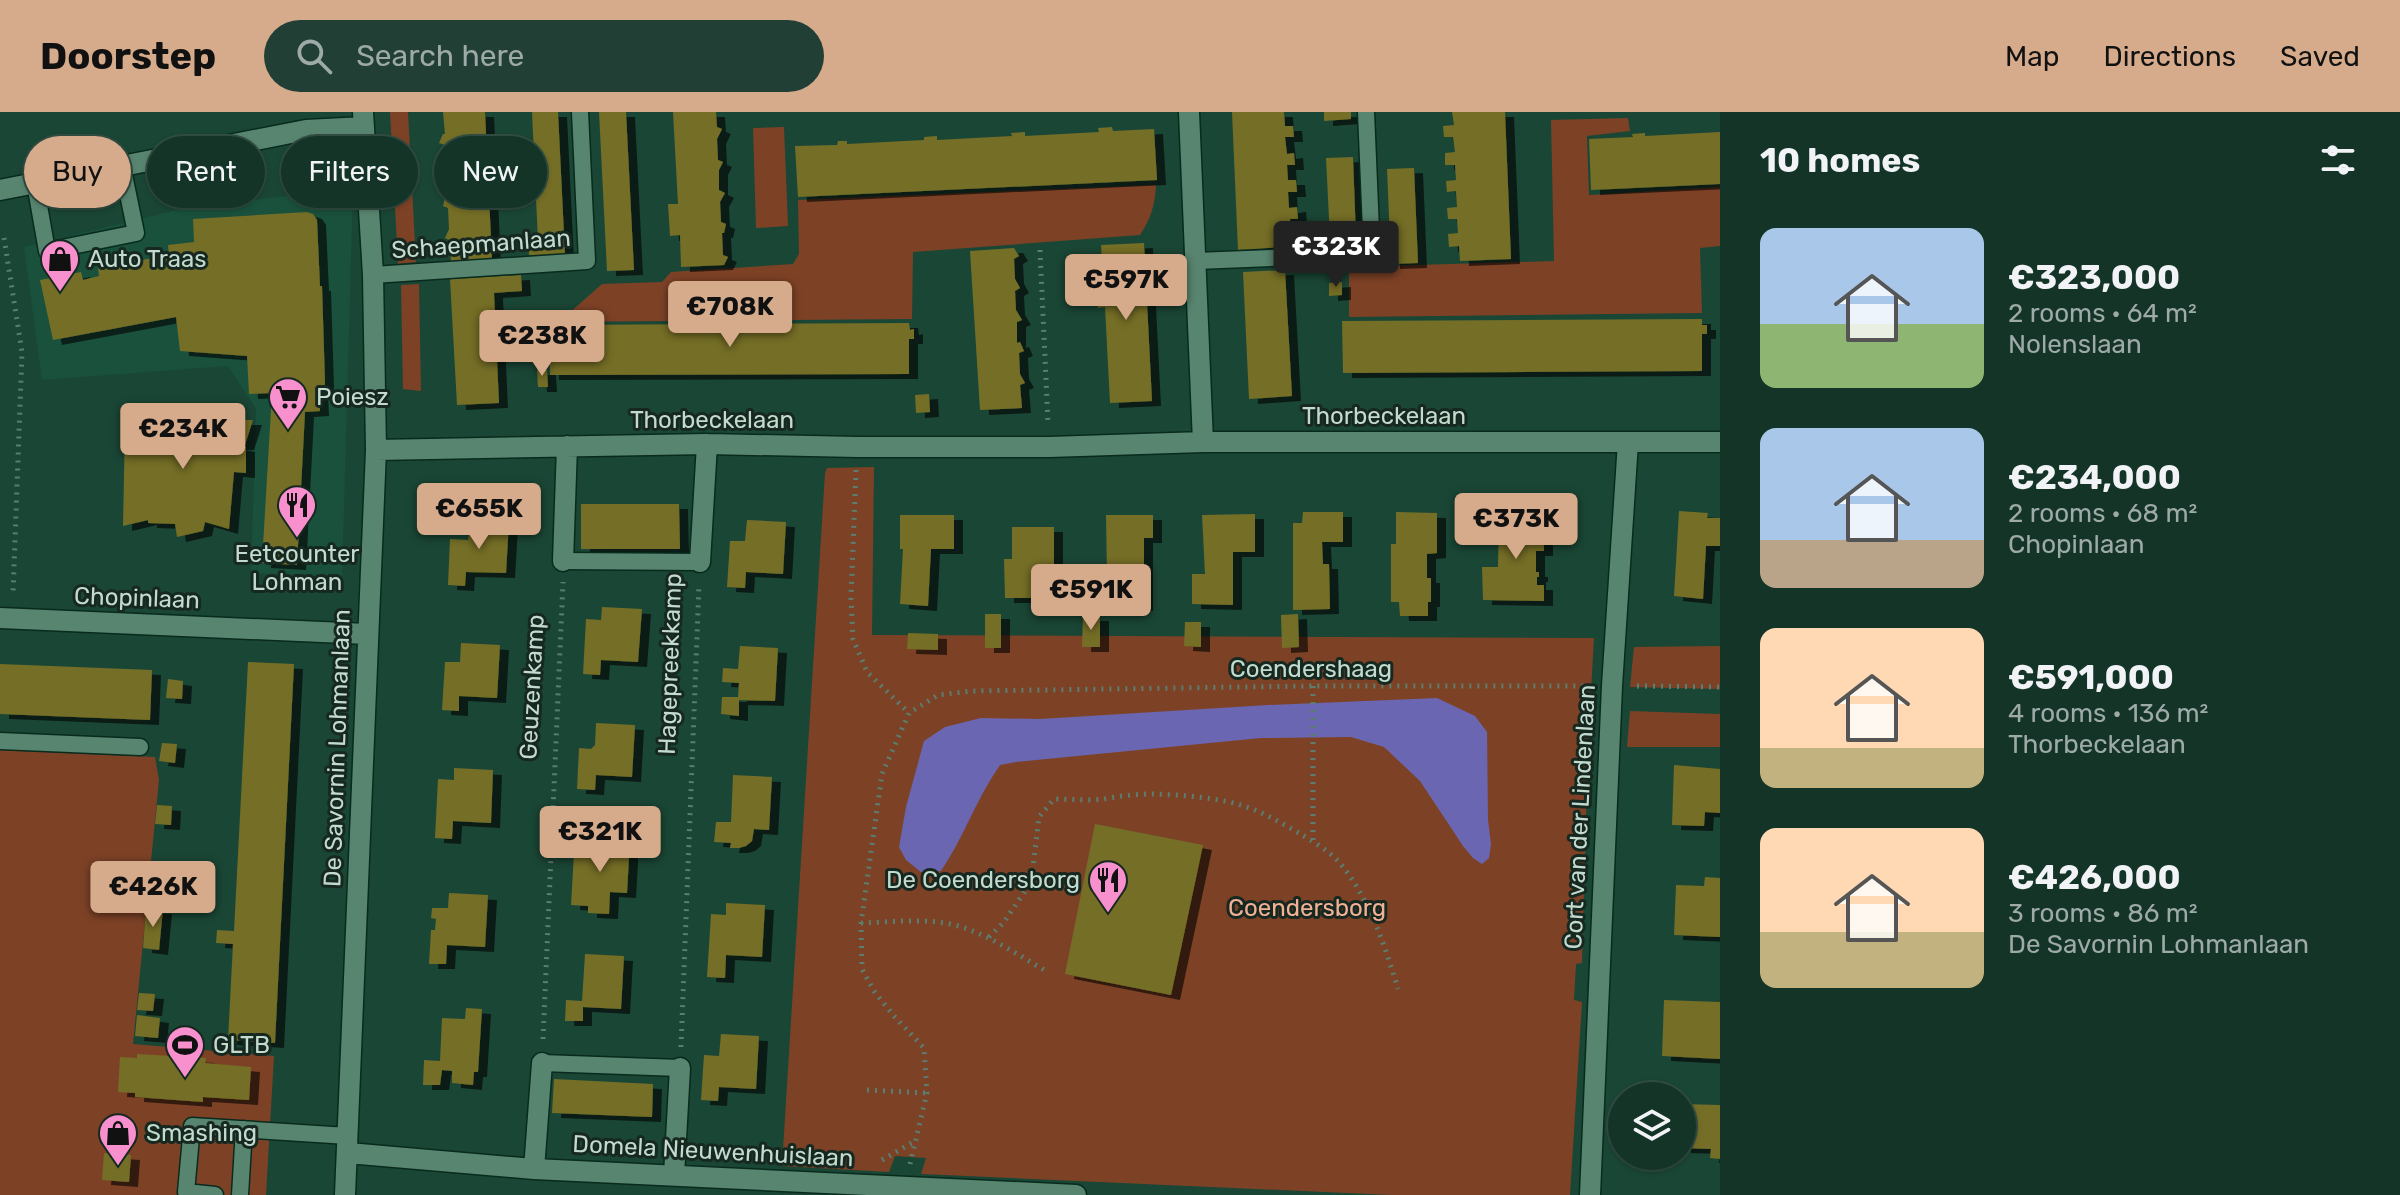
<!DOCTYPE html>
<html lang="en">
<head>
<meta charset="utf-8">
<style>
	body { margin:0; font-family:Rubik,sans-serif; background:#213f34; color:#f1f3f6; height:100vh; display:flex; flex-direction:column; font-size:30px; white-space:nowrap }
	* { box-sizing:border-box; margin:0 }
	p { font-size:26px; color:#9daaa8 }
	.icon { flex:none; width:44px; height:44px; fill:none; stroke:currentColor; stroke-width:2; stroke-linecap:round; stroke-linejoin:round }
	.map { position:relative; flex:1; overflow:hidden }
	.drawer { display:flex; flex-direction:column; background:#143428; width:680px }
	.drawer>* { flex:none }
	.guide { position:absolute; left:24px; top:24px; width:760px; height:72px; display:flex; gap:16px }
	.buttons { position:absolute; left:1608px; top:970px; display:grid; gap:16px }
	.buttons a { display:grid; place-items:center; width:88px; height:88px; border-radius:50%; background:#143428; box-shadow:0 2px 6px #0004,0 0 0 2px #334f45; font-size:40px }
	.price { position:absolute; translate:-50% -68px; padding:0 18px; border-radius:8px; background:#d6ab8b; color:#111; font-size:26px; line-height:52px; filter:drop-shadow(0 2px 4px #0008) }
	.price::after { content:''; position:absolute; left:50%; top:48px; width:24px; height:18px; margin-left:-12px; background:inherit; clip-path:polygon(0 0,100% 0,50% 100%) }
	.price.active { background:#222; color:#fff }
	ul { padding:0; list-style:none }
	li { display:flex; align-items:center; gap:24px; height:200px; padding:0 40px }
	li span { display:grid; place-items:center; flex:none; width:224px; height:160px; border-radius:16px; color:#555 }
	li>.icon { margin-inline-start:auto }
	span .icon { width:96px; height:96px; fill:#fffc; stroke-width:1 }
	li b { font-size:34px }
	h2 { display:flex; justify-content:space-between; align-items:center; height:96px; padding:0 40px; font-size:34px }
	.pill { padding:0 28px; border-radius:36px; background:#143428; box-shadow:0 2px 6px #0004,0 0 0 2px #334f45; font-size:28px; line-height:72px }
	.pill.active { background:#d6ab8b; color:#111 }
	header { display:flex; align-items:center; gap:48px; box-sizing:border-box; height:112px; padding:0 40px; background:#d6ab8b; color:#111 }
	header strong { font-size:38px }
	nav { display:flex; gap:44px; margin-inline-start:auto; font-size:28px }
	.search { width:560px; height:72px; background:#213f34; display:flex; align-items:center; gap:20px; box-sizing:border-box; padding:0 28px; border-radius:44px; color:#9daaa8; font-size:30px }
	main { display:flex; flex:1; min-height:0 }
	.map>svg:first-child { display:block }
	.built { fill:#19513c }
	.green { fill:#7d4226 }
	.water { fill:#6b66b1 }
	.building { fill:#746e28; filter:url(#shadow) }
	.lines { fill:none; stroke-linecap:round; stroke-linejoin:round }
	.service-casing { stroke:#082b1e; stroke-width:19 }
	.minor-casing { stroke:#082b1e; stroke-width:23 }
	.path { stroke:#5a7e6f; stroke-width:5; stroke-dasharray:2 6; stroke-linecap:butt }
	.service { stroke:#588570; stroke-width:16 }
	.minor { stroke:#588570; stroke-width:20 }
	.labels { text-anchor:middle; stroke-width:6; stroke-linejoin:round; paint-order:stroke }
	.street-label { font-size:24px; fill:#c3dbcf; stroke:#162820 }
	.poi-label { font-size:24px; fill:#c3dbcf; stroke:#162820; text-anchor:start }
	.park-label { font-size:24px; fill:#f2b194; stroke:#162820 }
</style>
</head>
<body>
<header>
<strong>Doorstep</strong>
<div class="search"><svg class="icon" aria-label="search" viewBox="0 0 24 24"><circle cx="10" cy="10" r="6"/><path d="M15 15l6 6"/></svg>Search here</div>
<nav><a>Map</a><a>Directions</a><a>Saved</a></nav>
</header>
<main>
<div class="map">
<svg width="1720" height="1083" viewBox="0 0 1720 1083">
	<defs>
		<filter id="shadow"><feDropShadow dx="9" dy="5" stdDeviation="0" flood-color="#0009"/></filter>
	</defs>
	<rect width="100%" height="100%" fill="#1a4635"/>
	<path class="built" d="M353,77L342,465L251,461L256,297L228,254L42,268L24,135L189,95Z"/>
	<path class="green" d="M390,0H408L416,150L398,152Z
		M1628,6L1630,19L1587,24L1589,83L1720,75V134L1700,136L1702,201L1349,205V155L1554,149L1551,8Z
		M784,15L788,114L756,116L753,16Z
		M1156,73C1155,92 1151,107 1140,123L913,140L912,207L559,210L602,172L662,170L671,160L793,152L799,142L798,88Z
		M419,172L421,279L403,277L401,173Z
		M874,355L872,523L1594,526L1588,633L1582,851L1576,852L1574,888L1582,890L1570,1083H1391L921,1062L926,1046L895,1044L889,1060L782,1054L825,361L827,356Z
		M1720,534V577L1630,575L1634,535Z
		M1630,599L1720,602V635H1627Z
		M0,638L155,645L159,668L133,932L274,944L266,1083H0Z"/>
	<path class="water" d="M1437,586L1475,604L1487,620L1488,708L1491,732L1489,746L1482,752L1473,746L1463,734L1420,669L1384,635L1351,625L1261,626L1016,650L1000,653C976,687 964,725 941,759L921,760L906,748L899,735L906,695L924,629L945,615L981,606L1040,607L1268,593Z"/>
	<path class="building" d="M443,0H485L492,147L451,149L449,128L445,126L449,117L448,96L443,94L445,85L448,84L447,64L441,62L444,54H446L445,33L439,31L443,22H445Z
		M532,0H558L565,143H529L528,130L538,129Z
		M599,0H626L634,158L607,159Z
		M673,0H716L717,15L722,17L717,27L718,48L723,50L719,58V78L725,81L720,90L721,110L726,112L724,121H722L723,143L728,145L724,153L681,155L680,123L670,124L668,92H678Z
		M1232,0H1284L1285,14H1293L1294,25H1285L1287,42L1294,41L1295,53H1287L1288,68H1296L1297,80H1288L1289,96L1297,95L1298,107H1290L1291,123H1298L1299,134L1238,138Z
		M1324,0H1351V7L1324,9Z
		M1452,0H1505L1511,147L1460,149L1459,134L1449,135L1448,122L1458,121L1457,107H1448L1447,96L1457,95L1456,79L1447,80L1446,69L1456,68L1455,53H1445V41L1455,40L1453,25H1444L1443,14L1454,13Z
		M1112,15L1113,19L1154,17L1157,68L798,85L795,34L837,33L838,29H847V32L924,28V25L937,24V28L1012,24L1011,21L1025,20V24L1099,20L1098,16Z
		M1720,20V72L1591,78L1589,27L1633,25L1632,22L1645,21V24Z
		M1353,45L1356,126L1330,127L1326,46Z
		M1414,56L1418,151L1391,152L1387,57Z
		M307,100L313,102L317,108L320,174H322L325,271L324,276L319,278L320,299L305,300L297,453L262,451L272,281L249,282L247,244L180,239L176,205L53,228L40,168L81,160L83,168L99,164L98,156L169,143L168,133L194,130L193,107Z
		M1144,131L1152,289L1110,291L1105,195L1098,196L1096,166L1103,165L1101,133Z
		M1014,136L1019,144L1014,147L1015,167L1020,176L1015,179L1016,198L1022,208L1017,210V231L1020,230L1024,239L1019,241L1020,262L1025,271L1020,273L1022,296L980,298L970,139Z
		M1285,158L1292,284L1249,287L1243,160Z
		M521,163L522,179L494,181L499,291L457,293L450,167Z
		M1342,170V183L1329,184V171Z
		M1702,207V213H1707V222H1702V259L1343,261L1342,209Z
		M909,211L910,218L914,217V227H909V262L550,263L549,213Z
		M537,258H547L548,275H538Z
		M929,282L930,300L916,301L915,283Z
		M152,302L243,306V308H253L245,333H234L246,335V361L234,360L229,417L205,410L203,419L177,425L175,412L148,411V408L123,414L125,314L152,315Z
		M581,392H679L680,437H581Z
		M1679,399L1708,401L1707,406H1720V434H1706L1703,487L1674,484Z
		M1303,400H1343V430H1322L1323,452H1329L1330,497L1293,498V411H1302Z
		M1396,400L1437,401V441L1427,442V466H1431V490H1428V504H1400L1399,490H1391V432H1396Z
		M1499,400H1513V408H1522V405H1544V439H1536V460H1539V465H1537V473H1544V489L1483,488L1482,455H1498Z
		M1255,402V440H1233V493L1192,492V462H1205L1202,403Z
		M900,403H954V437H931L928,494L900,492L903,437H900Z
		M1106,403H1153V426H1144V494L1093,492V463H1107Z
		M470,407L509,410L506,461L466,460L465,474L448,473L450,427L468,428Z
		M747,408L786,410L783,462L746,460L745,476L727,475L730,429H745Z
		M1012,415H1054V486H1005L1004,447H1012Z
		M602,495L642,497L638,550L601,548L600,563L583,562L586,507L601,508Z
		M985,502H1001V536H985Z
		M1298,502L1299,535L1282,536L1281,503Z
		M1083,504H1100V535H1082Z
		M1185,510H1201V535L1184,534Z
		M908,521L938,522V538L907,537Z
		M461,531L500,533L497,586L459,584V599L442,598L445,550H460Z
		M740,534L778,536L775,589L739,588V604L721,602L722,585H738L739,571L722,570L723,556L738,557Z
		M248,550L294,552L275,931L228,928L233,832L216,831L217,818L234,819Z
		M0,552L152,558L150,608L0,602Z
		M168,567L183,569L182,587L166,586Z
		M596,611L635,613L632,665L596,663L595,678L577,677L579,636L591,637L595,633Z
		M162,631L177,632L175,651L159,649Z
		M1674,653L1720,657V701L1705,700L1704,714L1672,713Z
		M454,656L493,658L491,711L453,709L452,727L435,726L438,667L454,668Z
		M733,663L772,665L769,718L754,717L752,729L746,734L739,736H730L731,731L714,730L716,710H731Z
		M157,693L172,694L171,713L155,712Z
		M1095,712L1203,733L1171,883L1065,862Z
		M591,726L630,728L627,781L610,780L609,802L588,801V794L571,793L574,741L590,742Z
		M150,756L166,757L165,776L149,774Z
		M1705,765L1720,766V825L1674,823L1676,773L1704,774Z
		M449,781L488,783L485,835L447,833L446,852H429L431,818H435L436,807L431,806L432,796H448Z
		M726,791L765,793L762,845L726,843L725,866L707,865L711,802L726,803Z
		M146,796L163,797L159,838L143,836Z
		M585,842L624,844L621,897L583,895V909H565L566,888L582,889Z
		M139,881L155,882L153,899L137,898Z
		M1664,888L1720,890V947L1662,944Z
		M466,896L482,897L478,960H474L473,973L452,971V959L442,958L440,973H423L424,948L440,949L442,906L465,907Z
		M137,903L160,906L158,926L135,924Z
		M721,922L759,924L756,977L719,975L718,989L701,988L704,943L719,944Z
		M137,942L206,946L205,951L251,955L249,988L203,985V990L135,985V981L118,980L120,945L137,946Z
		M554,967L653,972L652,1005L552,1001Z
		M1682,992L1720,993V1047L1710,1046L1711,1037L1682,1036Z
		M104,1041L131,1043L129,1070L102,1068Z"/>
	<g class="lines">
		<defs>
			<path id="service" d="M35,71L47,139L136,121L122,53
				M1196,149L1372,142L1366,0
				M373,163L587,149L580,0
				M563,449L700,450
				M0,629L140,635
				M542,951L680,956
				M215,1083L186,1080L192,1014L348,1024
				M240,1083L244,1017"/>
			<path id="minor" d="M1189,0L1203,330
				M0,78L306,18L364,15
				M376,338L707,332L858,335H1049L1203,330H1720
				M563,449L567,334
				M700,450L707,332
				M0,506L367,522
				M348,1041L534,1057L1076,1083
				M534,1057L542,951
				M674,1063L680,956
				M345,1083L376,338L373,163L363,0
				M1590,1083L1612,574L1628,330"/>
		</defs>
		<use href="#service" class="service-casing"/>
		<use href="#minor" class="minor-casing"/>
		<path class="path" d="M226,59L229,77
			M4,126L22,240L13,482
			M1040,138L1048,310
			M856,358L851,486L853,527L867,560L909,601
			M1313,574V729
			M1637,574L1720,575
			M861,811C894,810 930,805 962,815C992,825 1018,843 1046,859
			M989,825L1004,810L1025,779L1033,755L1039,705L1054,687C1071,687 1088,689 1104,687C1120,684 1136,682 1152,682C1182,683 1215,685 1244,694C1263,700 1281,711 1299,721C1312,729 1328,738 1339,750C1369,785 1385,834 1398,877
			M543,927L563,470
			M681,935L699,473
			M867,978L927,981
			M882,1048L915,1029
			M910,1052L927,981L924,936L893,903L874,879L862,857L861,811L882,662L909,601L938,583L971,579L1313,574H1587"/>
		<use href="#service" class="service"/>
		<use href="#minor" class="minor"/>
	</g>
	<defs>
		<symbol id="shop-pin" viewBox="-11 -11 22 30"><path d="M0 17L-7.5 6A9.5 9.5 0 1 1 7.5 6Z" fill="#f790cd" stroke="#162820"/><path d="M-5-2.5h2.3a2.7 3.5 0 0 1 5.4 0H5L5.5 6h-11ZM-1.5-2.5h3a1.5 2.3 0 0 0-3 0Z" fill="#111"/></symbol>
		<symbol id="supermarket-pin" viewBox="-11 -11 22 30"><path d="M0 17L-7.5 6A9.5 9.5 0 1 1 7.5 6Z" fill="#f790cd" stroke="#162820"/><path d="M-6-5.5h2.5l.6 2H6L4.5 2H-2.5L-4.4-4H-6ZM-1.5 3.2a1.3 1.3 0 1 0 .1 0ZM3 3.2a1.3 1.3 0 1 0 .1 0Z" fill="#111"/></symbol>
		<symbol id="restaurant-pin" viewBox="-11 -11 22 30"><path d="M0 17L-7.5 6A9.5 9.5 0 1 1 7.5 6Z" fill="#f790cd" stroke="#162820"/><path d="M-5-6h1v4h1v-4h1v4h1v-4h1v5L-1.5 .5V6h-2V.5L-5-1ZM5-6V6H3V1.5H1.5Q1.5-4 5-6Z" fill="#111"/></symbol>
		<symbol id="stadium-pin" viewBox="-11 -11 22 30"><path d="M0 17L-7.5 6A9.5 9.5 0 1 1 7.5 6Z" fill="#f790cd" stroke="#162820"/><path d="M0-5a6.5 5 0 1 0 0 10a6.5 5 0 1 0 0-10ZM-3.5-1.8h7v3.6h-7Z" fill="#111"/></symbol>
	</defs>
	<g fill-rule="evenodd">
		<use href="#shop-pin" x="38" y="125" width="44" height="60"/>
		<use href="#supermarket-pin" x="266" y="263" width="44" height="60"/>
		<use href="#restaurant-pin" x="275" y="371" width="44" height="60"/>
		<use href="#restaurant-pin" x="1086" y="746" width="44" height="60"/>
		<use href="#stadium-pin" x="163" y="911" width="44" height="60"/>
		<use href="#shop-pin" x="96" y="999" width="44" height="60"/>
	</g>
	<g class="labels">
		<g class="street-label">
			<text transform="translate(481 132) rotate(-4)" y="8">Schaepmanlaan</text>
			<text x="1384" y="312">Thorbeckelaan</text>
			<text x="712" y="316">Thorbeckelaan</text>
			<text transform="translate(137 486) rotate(2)" y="8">Chopinlaan</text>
			<text transform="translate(670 552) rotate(-88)" y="8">Hagepreekkamp</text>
			<text x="1311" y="565">Coendershaag</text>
			<text transform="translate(532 575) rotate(-87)" y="8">Geuzenkamp</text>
			<text transform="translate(337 636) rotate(-88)" y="8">De Savornin Lohmanlaan</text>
			<text transform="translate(1580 705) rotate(-87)" y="8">Cort van der Lindenlaan</text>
			<text transform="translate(713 1039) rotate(3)" y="8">Domela Nieuwenhuislaan</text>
		</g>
		<g class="poi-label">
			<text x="88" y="155">Auto Traas</text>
			<text x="316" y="293">Poiesz</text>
			<text x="297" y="450" text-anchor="middle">Eetcounter<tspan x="297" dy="28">Lohman</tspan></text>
			<text x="1080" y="776" text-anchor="end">De Coendersborg</text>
			<text x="213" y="941">GLTB</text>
			<text x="146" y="1029">Smashing</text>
		</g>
		<g class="park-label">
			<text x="1307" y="804">Coendersborg</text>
		</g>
	</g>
</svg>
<div class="buttons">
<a><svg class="icon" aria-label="layers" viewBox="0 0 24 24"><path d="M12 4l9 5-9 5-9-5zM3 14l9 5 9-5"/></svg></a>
</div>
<b class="price active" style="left:1336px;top:177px">€323K</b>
<b class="price" style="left:1126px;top:210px">€597K</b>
<b class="price" style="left:730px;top:237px">€708K</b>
<b class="price" style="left:542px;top:266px">€238K</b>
<b class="price" style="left:183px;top:359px">€234K</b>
<b class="price" style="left:479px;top:439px">€655K</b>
<b class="price" style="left:1516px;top:449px">€373K</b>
<b class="price" style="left:1091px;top:520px">€591K</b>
<b class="price" style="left:600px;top:762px">€321K</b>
<b class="price" style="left:153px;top:817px">€426K</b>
<div class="guide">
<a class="pill active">Buy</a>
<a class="pill">Rent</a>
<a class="pill">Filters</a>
<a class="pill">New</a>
</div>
</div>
<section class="drawer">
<h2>10 homes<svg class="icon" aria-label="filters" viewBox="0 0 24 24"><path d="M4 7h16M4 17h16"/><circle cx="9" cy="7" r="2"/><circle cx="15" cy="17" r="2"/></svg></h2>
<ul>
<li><span style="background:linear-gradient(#a9c7e8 60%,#8fb573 0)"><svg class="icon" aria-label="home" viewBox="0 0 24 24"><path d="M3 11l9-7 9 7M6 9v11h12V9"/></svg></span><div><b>€323,000</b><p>2 rooms · 64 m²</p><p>Nolenslaan</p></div></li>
<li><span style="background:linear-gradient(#a9c7e8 70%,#b9a48a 0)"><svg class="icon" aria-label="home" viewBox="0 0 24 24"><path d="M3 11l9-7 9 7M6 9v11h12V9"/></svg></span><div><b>€234,000</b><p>2 rooms · 68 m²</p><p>Chopinlaan</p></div></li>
<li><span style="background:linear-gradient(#ffd9b3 75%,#c2b280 0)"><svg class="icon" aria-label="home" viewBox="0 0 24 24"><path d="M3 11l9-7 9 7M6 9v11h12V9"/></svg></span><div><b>€591,000</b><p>4 rooms · 136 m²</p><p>Thorbeckelaan</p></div></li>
<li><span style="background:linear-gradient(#ffd9b3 65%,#c2b280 0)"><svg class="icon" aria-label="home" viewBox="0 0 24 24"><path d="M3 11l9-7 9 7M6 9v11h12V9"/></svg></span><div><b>€426,000</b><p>3 rooms · 86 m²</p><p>De Savornin Lohmanlaan</p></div></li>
</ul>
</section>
</main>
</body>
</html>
